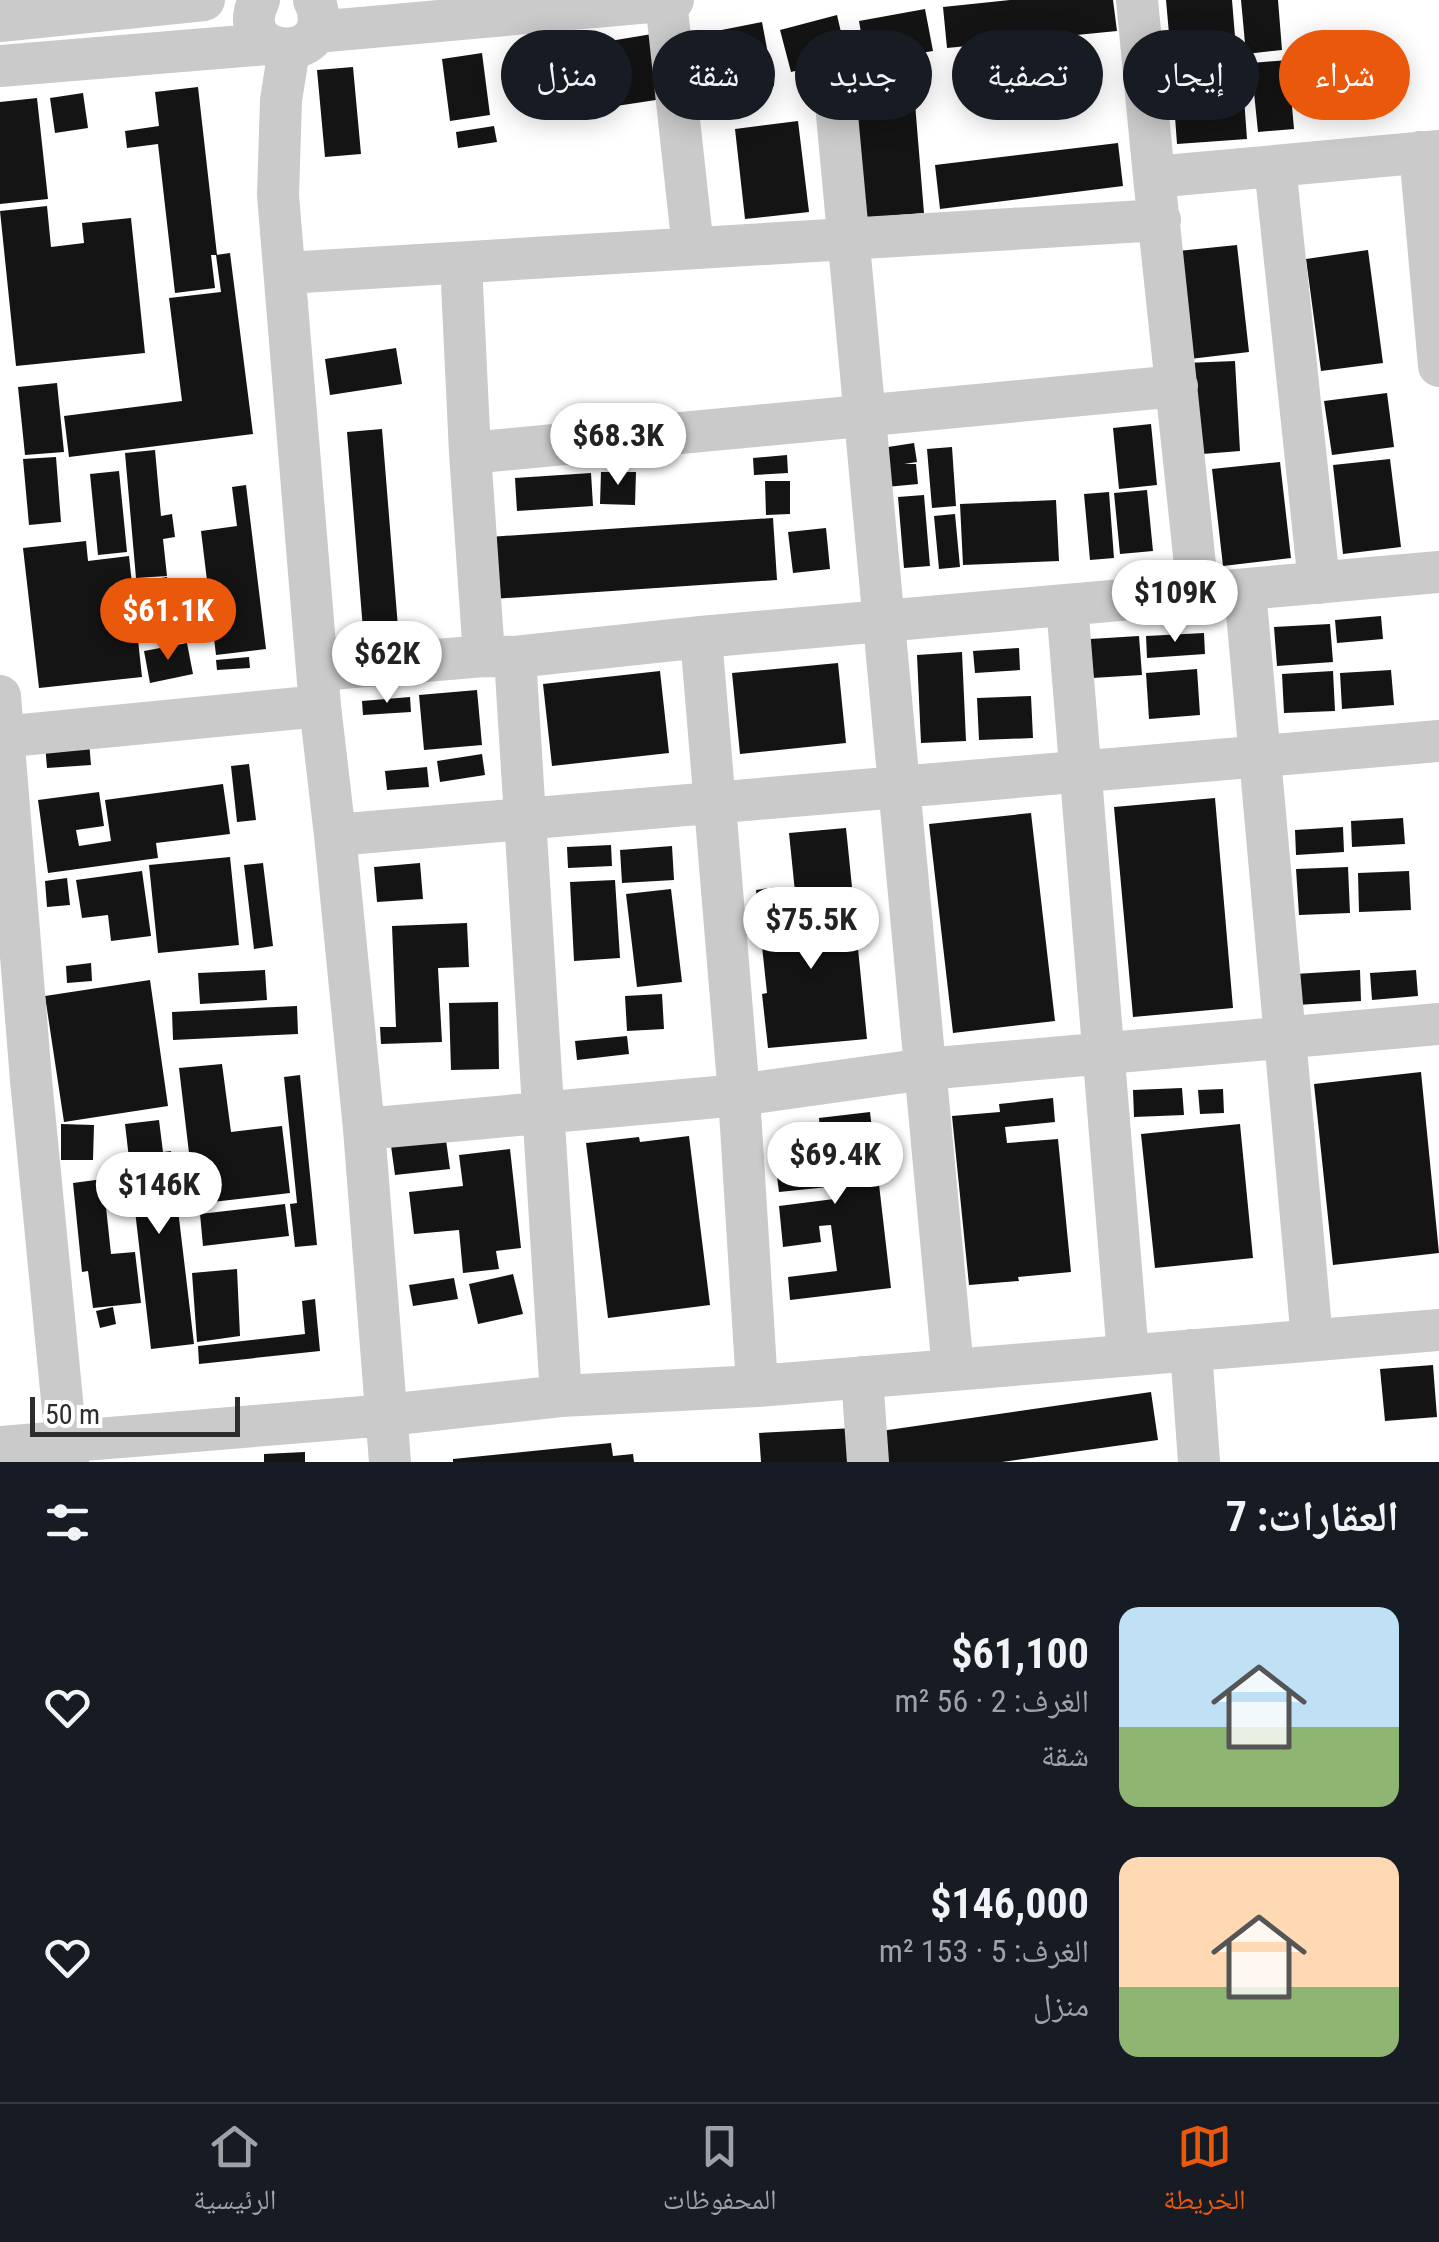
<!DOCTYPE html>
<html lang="ar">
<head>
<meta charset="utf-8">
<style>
	body { margin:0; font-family:"Roboto Condensed","Noto Naskh Arabic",sans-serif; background:#20242c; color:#f1f3f6; direction:rtl; height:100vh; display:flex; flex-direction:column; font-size:38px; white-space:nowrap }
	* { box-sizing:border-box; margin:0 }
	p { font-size:32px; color:#9ea1a6 }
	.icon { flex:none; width:55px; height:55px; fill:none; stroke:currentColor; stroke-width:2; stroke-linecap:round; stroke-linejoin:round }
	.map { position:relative; height:1462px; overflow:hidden; direction:ltr }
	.details { display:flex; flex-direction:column; background:#171b24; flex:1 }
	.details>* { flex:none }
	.top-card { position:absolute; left:30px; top:30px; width:1380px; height:90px; direction:rtl; display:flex; gap:20px }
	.scale { position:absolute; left:30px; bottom:25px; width:210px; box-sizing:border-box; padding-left:10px; border:5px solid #2d2d2d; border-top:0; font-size:28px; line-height:35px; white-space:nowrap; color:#2d2d2d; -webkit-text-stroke:8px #fff; paint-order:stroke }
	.price { position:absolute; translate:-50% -85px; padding:0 22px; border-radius:35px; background:#fff; color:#222; font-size:32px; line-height:65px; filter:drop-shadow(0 2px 5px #0008) }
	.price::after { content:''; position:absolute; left:50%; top:60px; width:30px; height:22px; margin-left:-15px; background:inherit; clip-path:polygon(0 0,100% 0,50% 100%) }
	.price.active { background:#ea580c; color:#fff }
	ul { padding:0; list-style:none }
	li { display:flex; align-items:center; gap:30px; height:250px; padding:0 40px }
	li span { display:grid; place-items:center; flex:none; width:280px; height:200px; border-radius:20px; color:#555 }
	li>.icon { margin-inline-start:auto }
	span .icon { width:120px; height:120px; fill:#fffc; stroke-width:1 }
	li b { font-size:42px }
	h2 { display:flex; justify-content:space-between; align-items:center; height:120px; padding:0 40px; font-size:42px }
	.pill { padding:0 35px; border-radius:45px; background:#171b24; box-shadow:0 5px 25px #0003; font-size:35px; line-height:90px }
	.pill.active { background:#ea580c; color:#fff }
	.dock { display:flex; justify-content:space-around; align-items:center; height:140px; border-top:2px solid #363941; background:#171b24; font-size:28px; color:#9ea1a6 }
	.dock a { display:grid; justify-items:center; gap:5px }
	.dock .active { color:#ea580c }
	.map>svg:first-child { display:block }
	.building { fill:#141414 }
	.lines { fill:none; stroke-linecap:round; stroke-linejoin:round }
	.minor { stroke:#cacaca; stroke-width:42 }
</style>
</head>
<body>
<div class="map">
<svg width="1439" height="1462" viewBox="0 0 1439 1462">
	<rect width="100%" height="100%" fill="#fff"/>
	<path class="building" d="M1010,0H1113L1117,31L947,48L943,7Z
		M1166,0H1232L1237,61L1172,67Z
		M1241,0H1278L1282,50L1246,54Z
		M925,9L933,51L866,62L859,21Z
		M837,15L847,58L791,72L780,30Z
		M762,22L774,86L689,102L676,39Z
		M658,33L669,98L590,110L580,46Z
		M482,53L490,115L450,121L442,59Z
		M1288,60L1294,129L1258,132L1251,63Z
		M353,67L361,154L325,157L317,70Z
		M1242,71L1247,139L1177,144L1172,76Z
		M198,87L217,255H211L215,288L175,293L158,144L127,148L125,131L159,126L155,92Z
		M914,91L924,213L861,218L851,95Z
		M83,93L88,128L55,133L50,98Z
		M37,98L48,199L0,204V102Z
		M798,121L809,212L745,219L735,129Z
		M494,126L497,142L458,148L456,132Z
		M1118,143L1123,186L940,209L935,165Z
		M47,206L51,247L84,243L82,223L131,218L145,353L16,366L0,211Z
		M1237,245L1249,352L1190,359L1178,251Z
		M1368,250L1383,363L1321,371L1306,259Z
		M230,253L253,434L69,457L64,416L182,401L169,298L221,292L216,255Z
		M396,348L402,384L330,395L325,359Z
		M1235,361L1240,451L1190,455L1185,363Z
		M57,383L64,452L25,455L18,387Z
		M1387,393L1394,447L1332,455L1324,401Z
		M1151,424L1157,485L1119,489L1113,428Z
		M382,429L400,652L365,654L347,432Z
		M914,443L917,462L904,464H916L918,484L886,487L888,447Z
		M952,447L956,506L932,508L927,449Z
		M155,450L161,516L172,514L175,537L163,539L167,576L136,578L125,453Z
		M787,455L788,473L754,475L753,458Z
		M56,457L61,522L29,525L23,459Z
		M1390,459L1401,547L1343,554L1333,465Z
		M1280,462L1291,558L1223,566L1212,469Z
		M119,471L127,552L98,555L90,474Z
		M601,472H636L635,505L600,504Z
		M591,473L593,506L517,511L515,478Z
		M765,481H790V514L766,515Z
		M246,485L266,649L216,655L201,531L237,526L232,487Z
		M1147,490L1153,551L1120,554L1114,493Z
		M1109,492L1114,558L1090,560L1084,494Z
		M924,495L930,566L904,568L898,497Z
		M1056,500L1059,561L963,565L960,504Z
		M955,514L960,567L939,569L934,516Z
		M773,518L777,580L493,599L489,537Z
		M826,528L830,569L793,573L788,532Z
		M86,541L88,561L129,556L142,677L39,688L23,548Z
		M167,577L170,601L140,605L136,582Z
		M1381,616L1383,639L1337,643L1335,620Z
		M1330,624L1333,662L1277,666L1274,627Z
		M1204,633L1205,654L1147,658L1146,636Z
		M1139,636L1142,675L1092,678L1090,639Z
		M187,643L193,674L150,683L144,651Z
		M1019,648L1020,670L975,673L973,651Z
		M962,652L966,741L921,743L917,655Z
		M249,657L250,668L217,670L216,660Z
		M838,663L846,743L740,754L732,673Z
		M1197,669L1200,715L1149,719L1146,673Z
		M1391,670L1394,705L1342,709L1340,673Z
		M660,671L669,753L552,766L543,684Z
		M1333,671L1335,711L1284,713L1282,674Z
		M477,690L482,745L424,750L419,695Z
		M1031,696L1033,738L979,740L977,698Z
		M410,697L411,712L363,715L362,701Z
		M89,741L91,765L47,768L45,744Z
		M482,754L485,775L440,782L437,761Z
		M249,764L256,820L237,822L231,766Z
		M427,767L429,787L387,790L385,771Z
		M223,784L230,834L156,843L158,858L48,873L38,800L99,792L104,826L76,830L79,846L111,841L105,800Z
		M1215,798L1233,1008L1133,1017L1114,807Z
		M1031,813L1055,1021L953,1033L929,824Z
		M1403,818L1405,844L1352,847L1351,821Z
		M1343,827L1344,852L1296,855L1295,830Z
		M846,828L852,887L795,892L789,833Z
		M611,845L612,866L568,868L567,847Z
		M672,846L674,880L622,883L620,850Z
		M230,857L239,945L158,953L149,865Z
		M263,863L273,946L254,949L244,865Z
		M420,863L423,899L377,902L374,867Z
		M1348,867L1350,913L1299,915L1296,869Z
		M142,871L151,936L111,941L108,915L82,918L76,880Z
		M1409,871L1411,910L1359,912L1358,873Z
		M67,878L70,905L47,907L45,881Z
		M615,880L620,958L574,961L570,882Z
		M776,887L778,905L853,898L867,1039L768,1048L762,994L767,993L756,890Z
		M671,889L682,982L637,987L626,894Z
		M467,923L469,967L438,968L442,1042L381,1044L380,1027H396L392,926Z
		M91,963L92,981L67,983L66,966Z
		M265,970L267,1000L200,1004L198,973Z
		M1360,970L1361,1001L1297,1005L1295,974Z
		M1416,970L1418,996L1372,1000L1370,973Z
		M150,980L168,1106L64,1122L45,996Z
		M662,994L664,1029L627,1031L625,996Z
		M498,1002L499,1069L451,1070L449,1003Z
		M297,1006L298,1034L173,1040L172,1012Z
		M627,1036L629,1054L577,1060L575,1041Z
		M222,1064L231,1132L282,1126L290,1193L195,1204L179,1068Z
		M1421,1072L1439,1253L1333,1265L1314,1084Z
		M300,1075L317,1245L295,1247L290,1204L297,1203L284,1077Z
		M1182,1088L1184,1115L1134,1117L1133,1090Z
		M1223,1089L1224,1113L1200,1114L1198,1090Z
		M1053,1098L1055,1122L1005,1127L1007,1143L1058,1139L1071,1272L1018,1277L1019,1281L969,1285L952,1116L1000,1112L999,1104Z
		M870,1112L873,1138L824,1143L825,1155L875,1150L891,1288L790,1300L788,1277L837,1271L831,1225L819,1226L821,1242L783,1247L779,1206L834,1199L830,1166L825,1167L828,1187L779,1192L772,1137L820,1132L819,1118Z
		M159,1120L163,1152L171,1151L194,1344L151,1349L125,1124Z
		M61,1124L94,1125L93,1160H61Z
		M1240,1124L1253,1258L1155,1268L1141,1134Z
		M689,1136L710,1305L608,1318L586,1143L639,1137L640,1142Z
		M446,1140L450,1169L395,1175L391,1146Z
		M510,1149L521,1248L496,1251L499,1269L463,1273L459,1230L414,1234L409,1192L463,1186L459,1155Z
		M103,1179L111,1254L135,1252L141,1303L93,1308L88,1271L82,1272L73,1183Z
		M285,1204L289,1236L203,1246L200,1214Z
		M237,1269L240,1336L197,1342L192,1273Z
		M513,1274L523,1314L478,1324L469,1284Z
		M454,1278L458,1299L413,1306L409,1285Z
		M315,1299L320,1351L199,1364L198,1346L305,1334L302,1301Z
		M113,1307L116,1324L100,1328L96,1311Z
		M1433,1365L1437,1417L1385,1421L1380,1369Z
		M1151,1392L1158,1440L1002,1462H878L874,1432Z
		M854,1428L856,1462H761L759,1433Z
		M611,1443L613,1456L633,1454L634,1462H453V1459Z
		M305,1452V1462H264V1454Z"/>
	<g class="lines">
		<path class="minor" d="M259,0C229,64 343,65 314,0
			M1137,0L1154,177L1198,593
			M666,1L693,248
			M0,21L204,0
			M316,32L673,0
			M289,50L281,100L278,195L320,706L335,835L364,1129L390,1462
			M0,66L267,44
			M837,115L953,1370
			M1420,152L1439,366
			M1275,166L1319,583
			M1154,177L1439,151
			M461,263L470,453L484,656
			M286,273L1160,220
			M470,453L1177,386
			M1245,590L1312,1340
			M1067,605L1128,1355
			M701,637L739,1095L757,1386
			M515,657L561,1396
			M319,670L484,656L515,657L701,637L1439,572
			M0,696L31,1080L68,1462
			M0,737L320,706
			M335,835L1439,741
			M364,1129L739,1095L925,1069L1439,1024
			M1191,1350L1199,1462
			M862,1377L868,1462
			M0,1447L387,1415L561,1396L757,1386L1439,1330"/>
	</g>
</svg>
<div class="scale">50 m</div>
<b class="price" style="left:618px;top:488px">$68.3K</b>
<b class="price" style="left:1175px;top:645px">$109K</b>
<b class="price active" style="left:168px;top:663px">$61.1K</b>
<b class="price" style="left:387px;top:706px">$62K</b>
<b class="price" style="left:811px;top:972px">$75.5K</b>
<b class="price" style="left:835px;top:1207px">$69.4K</b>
<b class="price" style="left:159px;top:1237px">$146K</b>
<div class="top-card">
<a class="pill active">شراء</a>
<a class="pill">إيجار</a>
<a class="pill">تصفية</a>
<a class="pill">جديد</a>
<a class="pill">شقة</a>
<a class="pill">منزل</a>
</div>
</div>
<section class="details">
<h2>العقارات: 7<svg class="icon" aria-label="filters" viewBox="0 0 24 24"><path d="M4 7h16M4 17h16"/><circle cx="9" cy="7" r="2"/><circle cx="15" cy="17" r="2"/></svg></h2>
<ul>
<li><span style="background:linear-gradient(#bfe0f5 60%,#8fb573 0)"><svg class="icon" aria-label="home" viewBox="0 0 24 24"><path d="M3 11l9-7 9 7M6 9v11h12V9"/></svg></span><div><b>$61,100</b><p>الغرف: 2 · 56 m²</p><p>شقة</p></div><svg class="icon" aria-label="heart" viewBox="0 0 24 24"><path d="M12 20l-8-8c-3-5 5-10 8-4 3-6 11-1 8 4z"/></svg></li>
<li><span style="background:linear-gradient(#ffd9b3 65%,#8fb573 0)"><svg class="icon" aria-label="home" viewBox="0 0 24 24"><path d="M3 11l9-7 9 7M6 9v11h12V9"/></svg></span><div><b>$146,000</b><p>الغرف: 5 · 153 m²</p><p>منزل</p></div><svg class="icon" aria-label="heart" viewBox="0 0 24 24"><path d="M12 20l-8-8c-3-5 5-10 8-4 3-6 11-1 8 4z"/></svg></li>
</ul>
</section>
<nav class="dock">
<a class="active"><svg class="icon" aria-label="map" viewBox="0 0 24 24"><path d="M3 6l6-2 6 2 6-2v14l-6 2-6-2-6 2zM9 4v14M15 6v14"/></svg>الخريطة</a>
<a><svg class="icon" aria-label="saved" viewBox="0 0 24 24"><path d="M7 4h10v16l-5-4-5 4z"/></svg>المحفوظات</a>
<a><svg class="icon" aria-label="home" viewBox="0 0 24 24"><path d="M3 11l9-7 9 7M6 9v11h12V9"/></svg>الرئيسية</a>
</nav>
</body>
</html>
